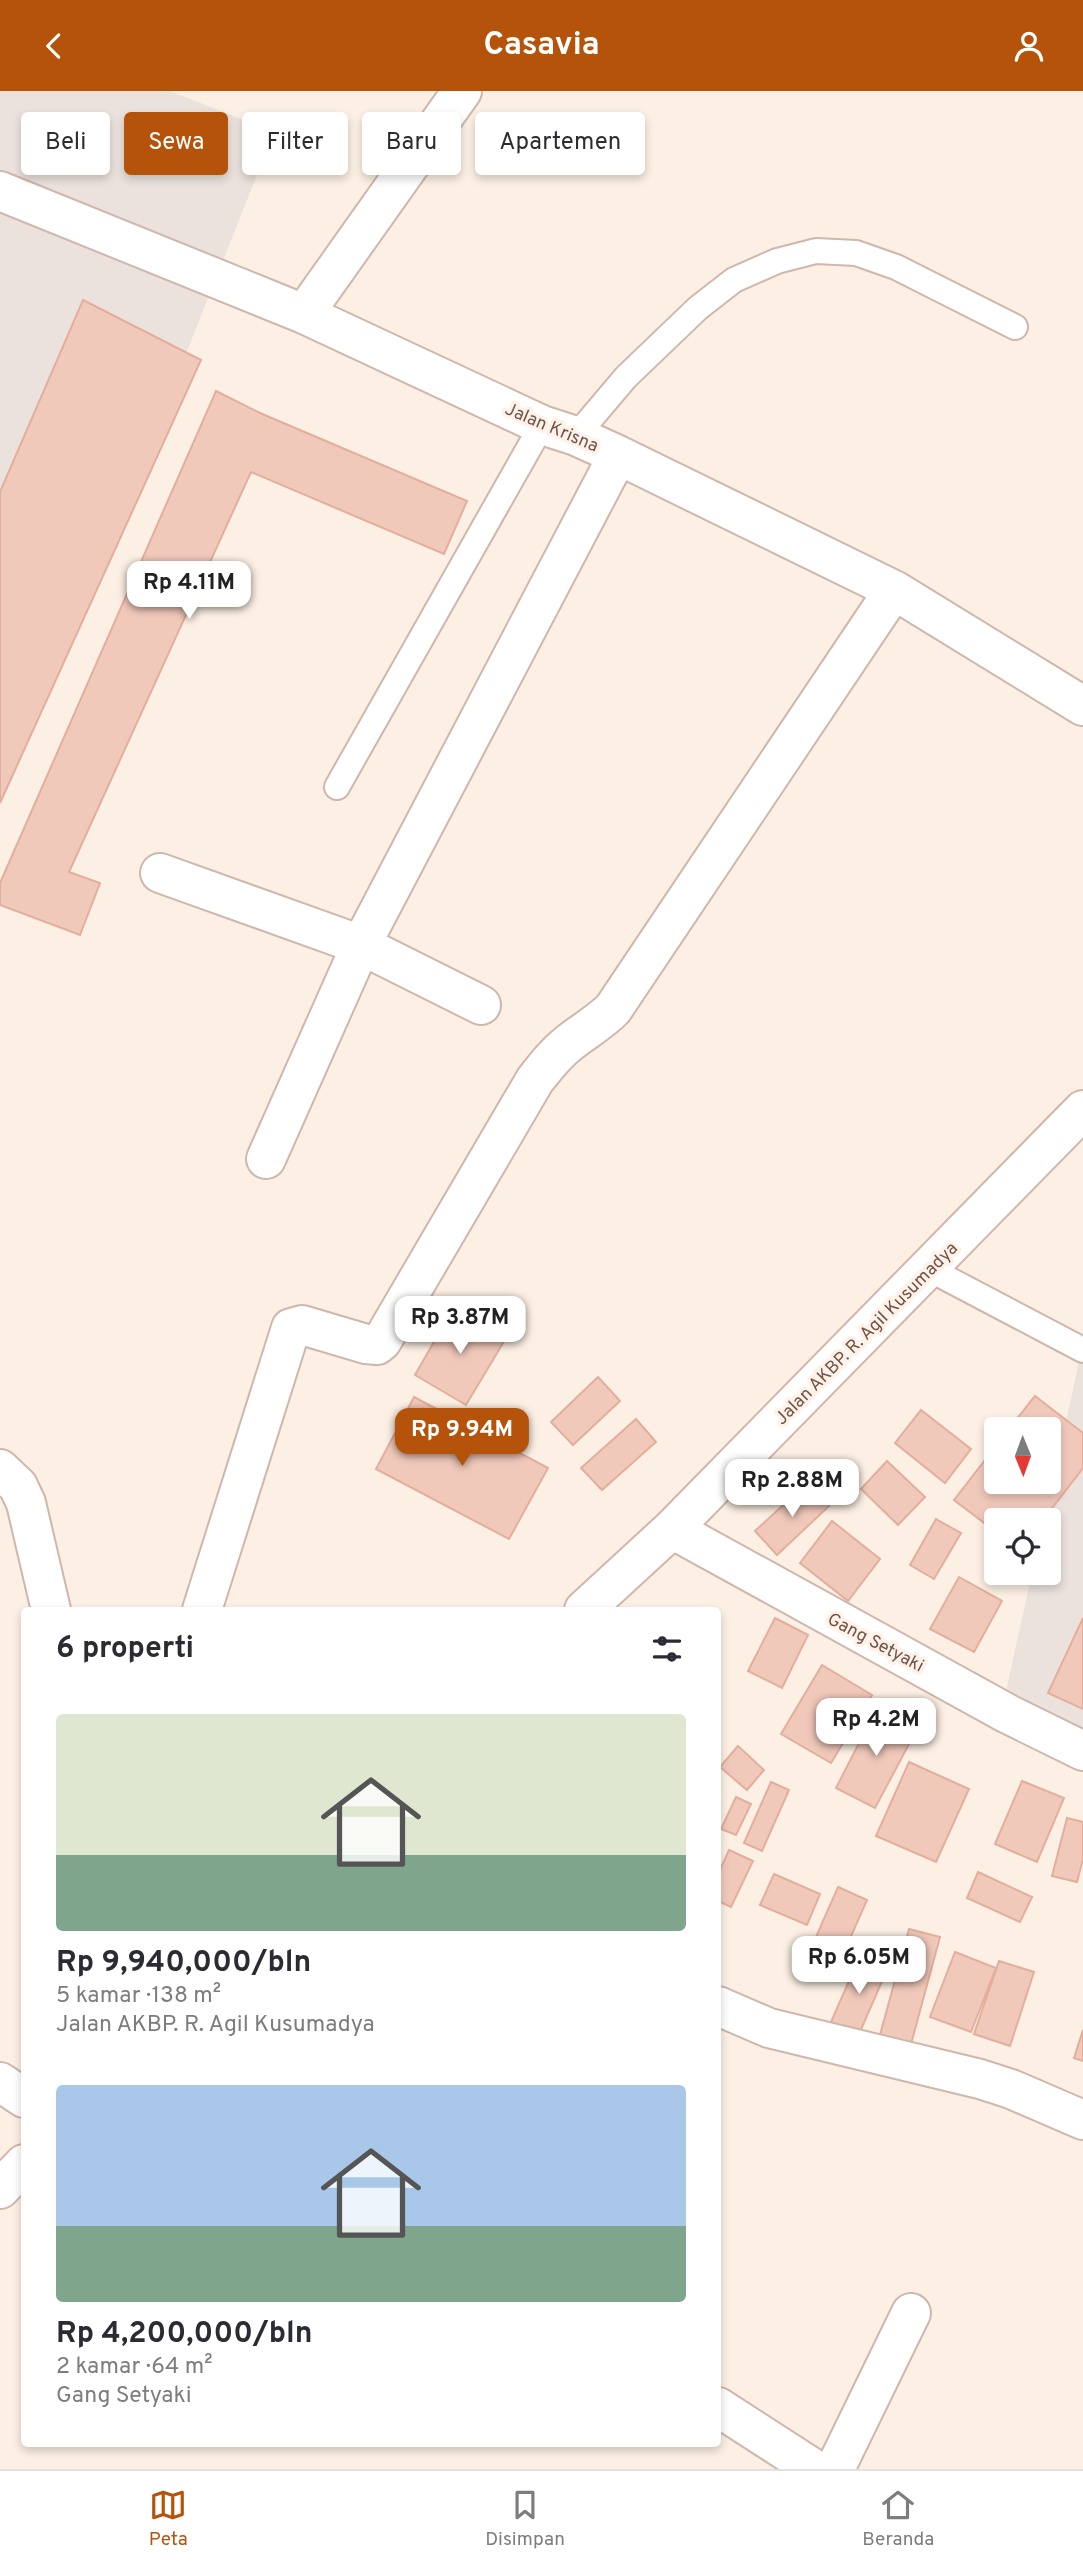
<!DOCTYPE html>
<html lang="id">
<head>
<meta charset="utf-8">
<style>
	body { margin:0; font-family:Overpass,sans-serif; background:#f7f7f7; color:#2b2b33; height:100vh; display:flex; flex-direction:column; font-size:26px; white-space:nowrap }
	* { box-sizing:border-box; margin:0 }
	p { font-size:23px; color:#7c7c81 }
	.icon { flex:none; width:38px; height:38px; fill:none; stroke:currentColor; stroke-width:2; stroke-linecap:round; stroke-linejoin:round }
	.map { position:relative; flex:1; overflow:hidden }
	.drawer { position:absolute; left:21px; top:1516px; width:700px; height:840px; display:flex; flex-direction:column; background:#fff; border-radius:7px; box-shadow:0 4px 10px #0003 }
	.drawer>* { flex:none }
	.top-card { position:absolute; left:21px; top:21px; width:700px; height:63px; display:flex; gap:14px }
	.needle { width:46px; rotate:179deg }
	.controls { position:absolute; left:984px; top:1326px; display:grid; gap:14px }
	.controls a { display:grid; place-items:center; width:77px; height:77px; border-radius:7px; background:#fff; box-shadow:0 4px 10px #0003; font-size:35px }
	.price { position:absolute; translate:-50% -60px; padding:0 16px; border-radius:14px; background:#fff; color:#222; font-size:23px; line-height:46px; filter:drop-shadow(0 2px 4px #0008) }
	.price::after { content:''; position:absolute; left:50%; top:42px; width:21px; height:16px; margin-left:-10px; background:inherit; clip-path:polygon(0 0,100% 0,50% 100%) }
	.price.current { background:#b45309; color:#fff }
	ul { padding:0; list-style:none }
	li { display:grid; align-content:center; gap:14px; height:371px; padding:0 35px }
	li span { display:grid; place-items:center; height:217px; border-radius:7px; color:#555 }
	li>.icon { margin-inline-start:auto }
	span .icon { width:126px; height:126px; fill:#fffc; stroke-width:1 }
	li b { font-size:30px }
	h2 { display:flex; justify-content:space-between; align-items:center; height:84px; padding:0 35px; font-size:30px }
	.tag { padding:0 24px; border-radius:7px; background:#fff; box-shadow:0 4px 10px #0003; font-size:24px; line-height:63px }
	.tag.current { background:#b45309; color:#fff }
	header { display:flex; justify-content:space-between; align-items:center; height:91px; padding:0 35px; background:#b45309; color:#fff; font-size:32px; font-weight:700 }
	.menu { display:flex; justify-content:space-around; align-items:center; height:98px; border-top:2px solid #e1e1e2; background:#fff; font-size:19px; color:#7c7c81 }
	.menu a { display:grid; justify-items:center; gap:4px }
	.menu .current { color:#b45309 }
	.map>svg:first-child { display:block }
	.industrial { fill:#ebe2dd }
	.building { fill:#f1c9bb; stroke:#e3ae9b; stroke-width:2 }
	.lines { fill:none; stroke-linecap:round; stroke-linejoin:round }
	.service-casing { stroke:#cfb7ac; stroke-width:28 }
	.minor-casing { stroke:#cfb7ac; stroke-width:42 }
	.secondary-casing { stroke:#d2b6aa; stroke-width:42 }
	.service { stroke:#fff; stroke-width:24 }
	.minor { stroke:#fff; stroke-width:38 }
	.secondary { stroke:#fff; stroke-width:38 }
	.labels { text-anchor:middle; stroke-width:7; stroke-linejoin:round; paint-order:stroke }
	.street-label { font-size:18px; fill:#735349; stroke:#fff3e9 }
</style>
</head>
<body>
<header><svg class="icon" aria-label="back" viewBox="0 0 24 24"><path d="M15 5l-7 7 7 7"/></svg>Casavia<svg class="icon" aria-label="person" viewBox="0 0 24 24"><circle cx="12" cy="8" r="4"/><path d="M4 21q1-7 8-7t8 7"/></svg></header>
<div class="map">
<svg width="1083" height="2378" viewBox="0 0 1083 2378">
	<rect width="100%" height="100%" fill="#fcefe3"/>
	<path class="industrial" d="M0,0H170L274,41L56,590L0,712Z
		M1083,1253V1642L1006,1600L1032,1482H1048V1430H1044Z"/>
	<path class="building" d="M83,209L201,269L0,712V401Z
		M216,300L260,322L467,410L444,463L251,381L69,781L100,792L80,844L0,814V792Z
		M454,1216L506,1247L466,1314L415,1284Z
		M598,1286L620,1310L573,1354L551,1331Z
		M1035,1305L1083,1342V1377L1042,1430H996V1441L954,1409L996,1355V1391H1048V1339H1008Z
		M414,1306L548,1377L509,1448L376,1378Z
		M921,1319L971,1358L945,1392L895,1352Z
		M636,1328L656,1351L602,1399L581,1377Z
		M887,1370L925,1406L898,1434L861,1398Z
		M807,1392L829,1415L777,1464L755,1440Z
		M936,1428L961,1442L934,1488L910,1474Z
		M832,1430L880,1468L848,1510L800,1472Z
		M959,1486L1002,1510L974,1561L930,1538Z
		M775,1527L808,1544L782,1597L748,1580Z
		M1083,1527V1618L1048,1602Z
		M822,1574L872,1604L831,1672L781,1643Z
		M877,1617L917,1638L875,1717L836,1697Z
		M738,1655L764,1679L747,1699L720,1676Z
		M909,1671L969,1698L936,1771L876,1745Z
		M1022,1690L1064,1707L1037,1771L995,1753Z
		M771,1691L789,1699L762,1760L744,1752Z
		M736,1706L751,1713L736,1744L721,1738Z
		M1067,1727L1083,1731V1768L1077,1791L1052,1785Z
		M729,1759L753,1770L731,1816L718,1810V1783Z
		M978,1781L1032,1806L1020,1831L967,1807Z
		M774,1783L820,1803L807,1834L760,1814Z
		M838,1796L867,1809L841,1868L812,1855Z
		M909,1838L940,1846L911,1953L880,1944Z
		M955,1861L996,1877L971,1941L930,1926Z
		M859,1867L887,1879L859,1943L831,1931Z
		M999,1870L1034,1881L1010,1955L974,1943Z
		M1083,1939V1970L1074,1967Z"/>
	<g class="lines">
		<defs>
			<path id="service" d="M576,345L626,286L698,217L734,189L777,170L816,160L856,162L896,176L1015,236
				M337,696L542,334
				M929,1178L1083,1259"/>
			<path id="minor" d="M0,100L304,223L542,334L576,345L618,364L894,499L1083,615
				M304,223L462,0
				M160,782L361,854L481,914
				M266,1068L361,854L618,364
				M0,1378L18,1395L26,1412L51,1519
				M672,1438L1008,1623L1083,1660
				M202,1519L291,1237L302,1234L366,1253L377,1254L382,1250L535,989C545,976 555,963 569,952C584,940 599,932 613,918L894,499
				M718,1915L769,1937L980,1988L1011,1998L1083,2029
				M0,1991L24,2007
				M718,2316L814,2378
				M835,2378L911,2222"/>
			<path id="secondary" d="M584,1519L672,1438L1083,1019
				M0,2098L24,2073"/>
		</defs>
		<use href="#service" class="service-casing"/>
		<use href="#minor" class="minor-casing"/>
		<use href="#secondary" class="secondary-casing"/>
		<use href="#service" class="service"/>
		<use href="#minor" class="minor"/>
		<use href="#secondary" class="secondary"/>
	</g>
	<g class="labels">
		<g class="street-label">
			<text transform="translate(552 336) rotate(23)" y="6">Jalan Krisna</text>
			<text transform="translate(866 1242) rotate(-45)" y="6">Jalan AKBP. R. Agil Kusumadya</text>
			<text transform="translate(876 1551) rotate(28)" y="6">Gang Setyaki</text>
		</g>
	</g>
</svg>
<div class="controls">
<a><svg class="needle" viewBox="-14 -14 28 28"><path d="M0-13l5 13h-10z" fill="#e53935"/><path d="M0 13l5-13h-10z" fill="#7c7c81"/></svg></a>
<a><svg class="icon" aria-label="locate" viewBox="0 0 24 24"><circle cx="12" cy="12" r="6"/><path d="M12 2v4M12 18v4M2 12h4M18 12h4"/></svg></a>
</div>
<b class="price" style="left:189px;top:530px">Rp 4.11M</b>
<b class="price" style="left:460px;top:1265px">Rp 3.87M</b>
<b class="price current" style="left:462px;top:1377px">Rp 9.94M</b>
<b class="price" style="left:792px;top:1428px">Rp 2.88M</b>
<b class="price" style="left:876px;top:1667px">Rp 4.2M</b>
<b class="price" style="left:859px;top:1905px">Rp 6.05M</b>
<div class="top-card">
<a class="tag">Beli</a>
<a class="tag current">Sewa</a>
<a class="tag">Filter</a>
<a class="tag">Baru</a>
<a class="tag">Apartemen</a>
</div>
<section class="drawer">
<h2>6 properti<svg class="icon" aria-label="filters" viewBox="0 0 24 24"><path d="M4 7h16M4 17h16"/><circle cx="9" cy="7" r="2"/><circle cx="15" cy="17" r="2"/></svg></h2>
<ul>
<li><span style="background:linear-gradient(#dfe7d0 65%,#7fa58c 0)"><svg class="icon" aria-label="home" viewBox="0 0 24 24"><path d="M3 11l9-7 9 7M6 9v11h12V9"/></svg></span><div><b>Rp 9,940,000/bln</b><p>5 kamar · 138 m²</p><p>Jalan AKBP. R. Agil Kusumadya</p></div></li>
<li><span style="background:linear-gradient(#a9c7e8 65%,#7fa58c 0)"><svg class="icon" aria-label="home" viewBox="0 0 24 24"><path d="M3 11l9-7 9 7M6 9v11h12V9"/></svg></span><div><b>Rp 4,200,000/bln</b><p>2 kamar · 64 m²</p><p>Gang Setyaki</p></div></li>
</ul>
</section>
</div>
<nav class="menu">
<a class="current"><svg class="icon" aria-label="map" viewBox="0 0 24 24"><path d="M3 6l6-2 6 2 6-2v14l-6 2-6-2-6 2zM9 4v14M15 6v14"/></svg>Peta</a>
<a><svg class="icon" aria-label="saved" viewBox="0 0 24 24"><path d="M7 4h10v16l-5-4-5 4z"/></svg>Disimpan</a>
<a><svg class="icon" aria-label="home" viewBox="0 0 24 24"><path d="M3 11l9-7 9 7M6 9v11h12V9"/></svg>Beranda</a>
</nav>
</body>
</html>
